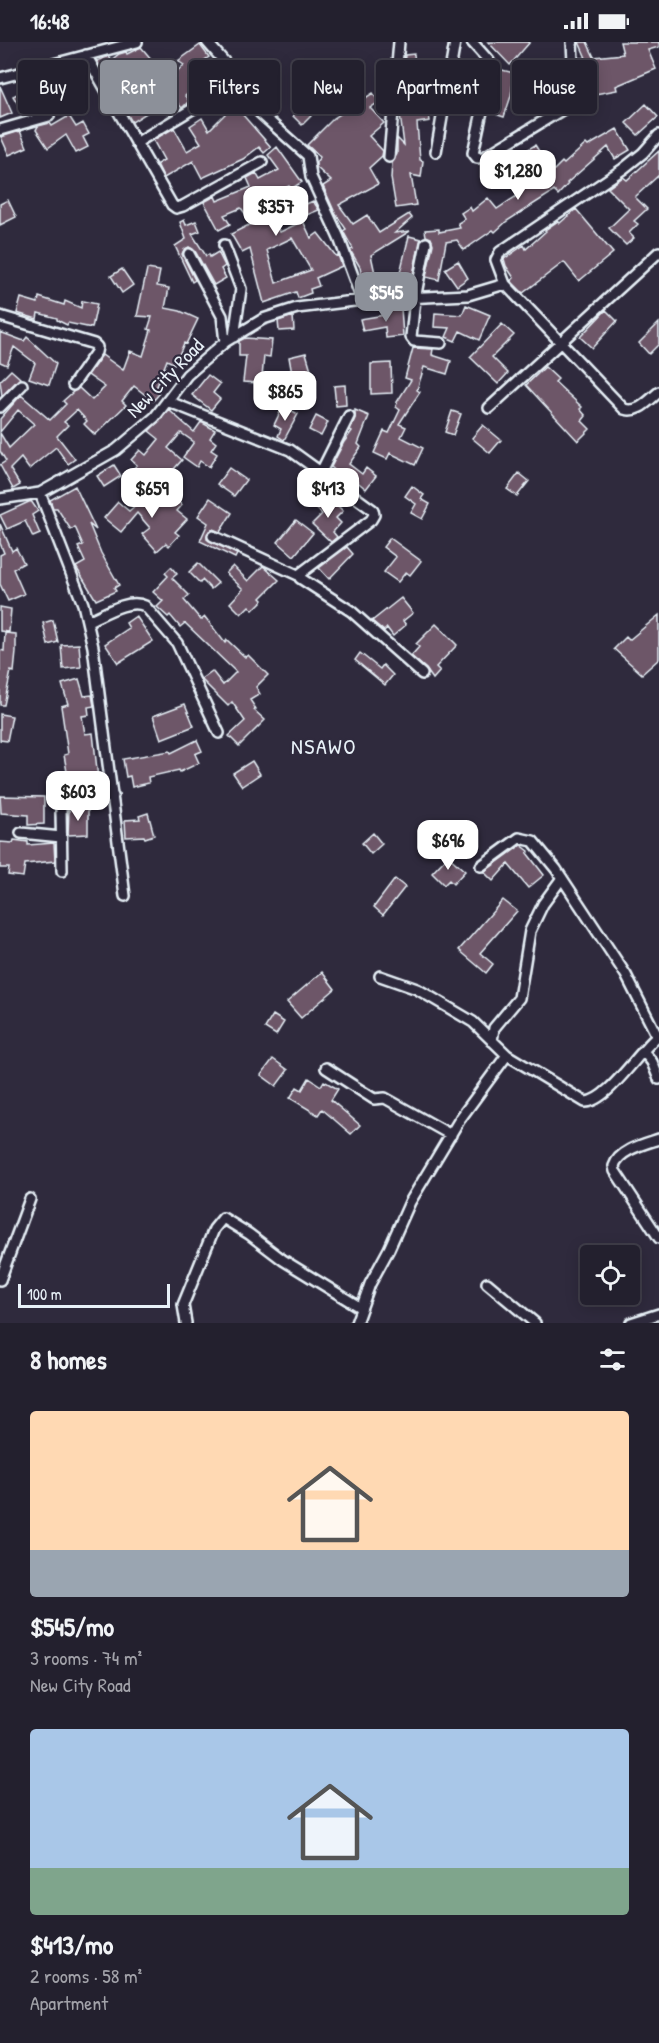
<!DOCTYPE html>
<html lang="en">
<head>
<meta charset="utf-8">
<style>
	body { margin:0; font-family:"Patrick Hand",sans-serif; background:#2b2836; color:#f1f3f6; height:100vh; display:flex; flex-direction:column; font-size:22px; white-space:nowrap }
	* { box-sizing:border-box; margin:0 }
	p { font-size:20px; color:#a3a3aa }
	.icon { flex:none; width:33px; height:33px; fill:none; stroke:currentColor; stroke-width:2; stroke-linecap:round; stroke-linejoin:round }
	.map { position:relative; height:1281px; overflow:hidden }
	.details { display:flex; flex-direction:column; background:#23202e; flex:1 }
	.details>* { flex:none }
	.banner { position:absolute; left:18px; top:18px; width:624px; height:54px; display:flex; gap:12px }
	.tools { position:absolute; left:580px; top:1203px; display:grid; gap:12px }
	.tools a { display:grid; place-items:center; width:60px; height:60px; border-radius:6px; background:#23202e; box-shadow:0 3px 15px #0003,0 0 0 2px #403e4a; font-size:30px }
	.scale { position:absolute; left:18px; bottom:15px; width:152px; box-sizing:border-box; padding-left:6px; border:3px solid #e8f1f8; border-top:0; font-size:16px; line-height:21px; white-space:nowrap; color:#e8f1f8; -webkit-text-stroke:4px #2f2a3d; paint-order:stroke }
	.price { position:absolute; translate:-50% -51px; padding:0 14px; border-radius:12px; background:#fff; color:#222; font-size:20px; line-height:39px; filter:drop-shadow(0 2px 3px #0008) }
	.price::after { content:''; position:absolute; left:50%; top:36px; width:18px; height:14px; margin-left:-9px; background:inherit; clip-path:polygon(0 0,100% 0,50% 100%) }
	.price.active { background:#8c9099; color:#fff }
	ul { padding:0; list-style:none }
	li { display:grid; align-content:center; gap:12px; height:318px; padding:0 30px }
	li span { display:grid; place-items:center; height:186px; border-radius:6px; color:#555 }
	li>.icon { margin-inline-start:auto }
	span .icon { width:108px; height:108px; fill:#fffc; stroke-width:1 }
	li b { font-size:26px }
	h2 { display:flex; justify-content:space-between; align-items:center; height:72px; padding:0 30px; font-size:26px }
	.tag { padding:0 21px; border-radius:6px; background:#23202e; box-shadow:0 3px 15px #0003,0 0 0 2px #403e4a; font-size:21px; line-height:54px }
	.tag.active { background:#8c9099; color:#fff }
	.status { display:flex; justify-content:space-between; align-items:center; height:42px; padding:0 30px; background:#23202e; direction:ltr }
	.status svg { height:16px; fill:currentColor }
	.map>svg:first-child { display:block }
	.building { fill:#6d5668; stroke:#e8f1f8; stroke-width:1.5; fill-rule:evenodd }
	.lines { fill:none; stroke-linecap:round; stroke-linejoin:round }
	.minor-casing { stroke:#e8f1f8; stroke-width:14 }
	.minor { stroke:#2f2a3d; stroke-width:9 }
	.labels { text-anchor:middle; stroke-width:4.5; stroke-linejoin:round; paint-order:stroke }
	.street-label { font-size:20px; fill:#e8f1f8; stroke:#2f2a3d }
	.quarter-label { font-size:22px; letter-spacing:1.5px; fill:#e8f1f8; stroke:#2f2a3d }
</style>
</head>
<body>
<div class="status"><b>16:48</b><svg viewBox="0 0 49 12"><path d="M0 12V9h3v3zM5 12V6h3v6zM10 12V3h3v9zM15 12V0h3v12zM26 1h20v11H26zM47 4h2v5h-2z"/></svg></div>
<div class="map">
<svg width="659" height="1281" viewBox="0 0 659 1281">
	<rect width="100%" height="100%" fill="#2f2a3d"/>
	<filter id="ink" filterUnits="userSpaceOnUse"><feTurbulence type="fractalNoise" baseFrequency=".0167" numOctaves="2"/><feDisplacementMap in="SourceGraphic" scale="12" xChannelSelector="R" yChannelSelector="G"/><feConvolveMatrix kernelMatrix="1 2 1 2 8 2 1 2 1" color-interpolation-filters="sRGB"/></filter>
	<g filter="url(#ink)">
		<path class="building" d="M488,0H530L510,23Z
			M579,0H587L594,15L623,12L620,0H659V5L648,8L656,27L616,44L617,48L584,54L580,16H586Z
			M200,3L209,15L197,23L214,40L224,30L230,37L228,40L237,48L231,54L221,44L210,56L197,44L185,54L189,59L182,66L172,55L163,64L161,62L132,80L97,19L109,14L111,18L119,12L126,10L127,12L141,5L164,32L166,29L172,34L184,23L178,19Z
			M414,12L416,34L433,32L436,48L425,50L430,79L417,81L420,118L423,119L421,135L411,133L416,163L396,166L391,136L392,121L397,112V96L404,103L400,72V66H403L401,55L405,13Z
			M498,27L514,31L511,54L504,75L489,70Z
			M59,32L68,49L40,64L43,69L31,72L27,64L21,67L13,54Z
			M0,44L12,71L0,76Z
			M373,51L379,60L370,66L384,81L369,94L383,109L382,114L369,126L378,142L339,163L353,182L367,173L379,191L409,172L412,176L395,191L410,189L371,213L376,236L399,235L409,194L421,197L409,249L391,246V250H366V234L362,235L360,225L350,208L353,207L343,189L346,187L335,171L323,144L331,139L316,125V120L320,115L307,103L334,76Z
			M646,62L658,75L638,93L626,81Z
			M234,63L271,105L264,111L259,105L243,117L202,136L193,119L164,136L157,122L164,118L153,98L174,86L187,109L201,101L190,84L202,76L209,88Z
			M303,65L311,74L302,83L293,74Z
			M69,74L76,85L83,81L89,92L83,95L88,105L76,111L66,93L48,106L36,88L38,84L50,81L52,84Z
			M617,87L630,108L615,117L608,105L567,141L568,142L558,153L554,149L507,179L495,190L493,188L464,208L457,198L446,200L439,238L426,235L433,202L431,196L426,194L425,188L439,187V190L460,186L458,181L465,177L461,171L470,165L472,169L488,156L497,167L521,151L519,148L532,139L520,121L525,117L542,140L562,120L564,122L586,102L588,104Z
			M20,89L27,105L9,113L1,95Z
			M535,103L544,117L532,125L527,117L531,115L527,108Z
			M277,105L302,140L291,147L289,144L268,155L273,163L265,167L280,190L303,179L311,196L318,191L336,214L338,213L342,224L316,236L319,244L310,247L311,251L298,256L296,250L264,261L250,207L242,211L231,192L251,182V179L241,166L224,173L230,182L219,188L204,160L215,154L217,159L251,145L247,136L256,131L260,138L279,128L268,113ZM292,196L311,228L276,241L267,208Z
			M659,109V133L635,155L647,167L634,179L638,182L629,191L634,196L626,203L609,186L629,167L608,146L623,135L627,138Z
			M8,158L16,175L0,183V162Z
			M313,159L319,168L299,176L295,167Z
			M576,167L613,211L579,239L564,220L523,251L511,239L514,236L506,224L504,217L524,203L526,207L546,189L545,188L558,179L560,181Z
			M184,178L186,183L196,179L200,189L192,192L206,214L209,212L210,215L218,210L225,224L221,227L226,236L214,243L195,209L189,205L184,208L182,212L195,238L192,240L175,204L186,197L180,180Z
			M458,219L468,236L457,244L445,227Z
			M122,227L133,243L122,251L111,234Z
			M147,227L160,229L157,244L169,246L165,266L180,269L198,277L186,302L184,301L175,322L167,318L155,349L159,352L153,359L134,344L122,359L126,363L95,393L84,382L87,379L77,368L64,380L68,383L57,394L75,417L68,422L56,405L29,427L21,416L10,427L20,443L13,447L0,423L6,419L0,409V391L9,406L34,382L18,368L0,390V377L21,353L50,378L66,362L63,359L73,350L79,346L92,358L105,345L88,333L102,313L123,328L130,309L143,314L151,288L148,287L152,275L137,274Z
			M39,255L64,263L65,259L81,266L82,259L97,262L92,286L68,281L67,283L57,278V276L38,271L37,277L17,271L21,256L38,261Z
			M466,263L490,273L479,298L460,289L455,299L446,295L450,286L434,285L435,271L462,273Z
			M401,266L403,294L386,296L385,285L363,289L360,277L384,273V268Z
			M606,268L617,279L592,306L580,295Z
			M293,274L294,288L279,289L278,279Z
			M659,281V302L649,312L639,301Z
			M502,282L514,293L492,315L508,331L498,342L470,315Z
			M0,290L24,299L27,295L56,322L49,343L29,336L35,321L14,305L7,323L0,320Z
			M245,296L272,298L270,315L264,314L262,335L292,332L289,315L306,311L313,335L291,340V345L274,347V342L243,340L246,314H239V299Z
			M413,306L433,307L432,313L451,319L447,332L424,325L417,348L420,350L399,382L406,385L401,395L423,406L415,423L390,411L387,417L374,411L384,389L389,391L400,368L396,365L397,360L411,338L405,336Z
			M391,321L392,351L371,352V322Z
			M545,325L558,337L555,340L582,365L580,367L586,374L582,379L590,387L578,399L526,343Z
			M11,328L20,336L2,354L0,339Z
			M208,333L220,342L213,351L220,357L211,368L192,353Z
			M345,343L346,363L336,364L334,344Z
			M283,364L298,372L284,398L278,394L281,387L274,383Z
			M169,368L194,390L201,380L215,388L210,396L216,401L211,408L217,412L209,425L200,419L197,425L183,415L194,400L181,391L168,406L182,418L159,444L153,439L149,444L131,429L137,423L131,418L140,408L146,413L159,397L149,389Z
			M355,368L369,374L358,402L361,405L349,422L362,432L366,426L376,434L366,447L343,428L340,433L331,425L344,400L352,389L350,388L355,376Z
			M452,369L461,372L453,393L445,390Z
			M316,374L328,380L321,394L309,388Z
			M483,383L501,398L490,411L472,396Z
			M114,423L121,434L104,445L97,434Z
			M229,426L246,438L234,454L217,442Z
			M519,431L529,439L517,454L507,447Z
			M75,444L96,488L89,482L101,511L119,543L114,546L116,549L96,558L76,525L85,520L78,505L83,503L75,485L71,488L57,466H53L50,458Z
			M412,444L424,453L421,457L430,462L422,477L411,471L416,462L405,454Z
			M166,449L182,463L177,469L187,477L175,490L179,493L169,504L166,501L157,509L142,492L150,486L137,471L121,490L104,476L118,460L129,469L145,455L153,465Z
			M329,455L343,469L336,476L341,481L333,490L337,495L331,500L312,482L322,472L317,467Z
			M210,456L232,471L220,490L213,487L209,489L207,497L237,512L235,516L200,499L208,481L198,474Z
			M31,459L38,469L32,473L40,492L33,495L25,479L7,487L0,473Z
			M296,478L313,491L294,514L278,500Z
			M0,482L12,509L16,506L24,521L13,527L24,552L8,559L0,542V513L4,511L0,501Z
			M390,496L421,519L410,533L406,530L398,540L384,530L396,515L383,505Z
			M347,505L353,512L329,537L319,526Z
			M198,521L218,541L211,547L202,538L200,541L189,530Z
			M233,524L248,539L263,524L279,538L261,556L263,558L253,568L249,564L241,572L230,561L243,547L226,531Z
			M171,525L177,532L172,536L189,553L184,558L201,578L205,575L225,601L227,598L245,615L248,613L268,633L256,645L260,652L250,658L256,667L254,668L265,678L239,704L229,694L245,679L232,660L228,664L201,637L212,629L223,643L236,630L185,581L180,585L170,573L168,575L157,565L163,559L153,550L168,534L165,531Z
			M401,556L413,571L403,579L406,583L393,594L387,586L384,589L372,579Z
			M0,565L11,567L9,590L0,589Z
			M659,573V617L642,632L614,607L626,595L629,598Z
			M136,574L153,599L118,621L105,602L129,586L126,581Z
			M53,578L58,600L48,603L43,581Z
			M436,582L457,603L436,625L440,629L433,637L426,627L411,614L419,605L416,602Z
			M5,591L16,592V610L14,630L11,629L4,663H0V608L4,609Z
			M79,602L81,625L63,627L61,603Z
			M360,611L380,627L383,623L393,633L385,643L355,618Z
			M79,637L84,654L92,653L94,664L88,665L89,673L82,674L85,692L93,691L98,737L69,741L64,713L68,712L61,664L68,662L62,642Z
			M185,662L194,684L161,697L153,674Z
			M0,672L12,674L7,699L0,698Z
			M197,698L202,709L195,712L199,721L180,730L179,728L148,735L149,741L132,745L130,734L126,735L123,717L170,709L171,711Z
			M252,719L260,732L242,744L233,731Z
			M0,754L44,755V782L28,783V773L1,771Z
			M69,767H88V792L68,793Z
			M148,771L154,793L145,796L144,794L126,795L125,778L140,777L139,774Z
			M373,791L382,802L371,812L362,801Z
			M14,798L28,800V803L54,801L55,819L25,822L23,835L8,833L9,826H0V800L13,801Z
			M521,803L529,809L527,811L544,833L528,846L508,822L493,839L484,830Z
			M448,814L465,829L453,842L449,838L444,843L432,831Z
			M395,837L405,845L383,873L374,865Z
			M503,858L517,869L480,911L493,922L486,931L459,908Z
			M322,930L335,947L301,976L287,960Z
			M273,973L284,980L276,993L265,986Z
			M273,1017L288,1028L276,1044L261,1033Z
			M309,1036L321,1044L324,1039L338,1047L331,1058L360,1083L351,1092L322,1067L318,1073L290,1056L297,1045L302,1048Z"/>
		<g class="lines">
			<defs>
				<path id="minor" d="M207,0L235,32L260,71L308,114L311,135L339,196L362,258
					M472,0L489,19L491,28L473,111L477,116L484,115L575,60L572,0
					M86,13L172,163L176,166L183,164L262,120
					M0,36L137,0
					M0,88L49,74
					M659,93L643,111L623,127L500,210L496,218L505,242L624,367C638,372 649,358 659,350
					M136,101L194,66
					M436,110L455,0
					M389,115L399,0
					M426,201L415,257L411,295L414,299L441,301
					M224,203L241,247L234,295
					M189,212L222,274L225,300
					M0,274L94,302L97,305L96,310L73,343
					M167,359L290,408L373,468L374,473L371,478L301,531L300,536L351,569L422,632
					M0,365L22,343
					M489,366L659,210
					M321,430L349,374
					M40,451L83,562L93,605L125,854
					M0,457L40,451L116,408L155,375L187,333L225,300L263,277L297,266L362,258L468,253L505,242
					M213,494L300,534
					M88,579C104,572 129,556 145,564L177,601L219,691
					M21,791L61,795
					M481,824L519,796L533,799L556,827L626,933L657,994
					M62,829L61,767L66,760L113,754
					M380,934L417,947L473,980L507,1013L585,1060C608,1060 640,1007 659,993
					M492,999L494,986L519,956L530,889L543,862L562,836
					M643,1009L652,1020L659,1037
					M326,1026L374,1057L385,1056L451,1093
					M659,1097C644,1102 619,1108 614,1124L615,1129L659,1196
					M0,1238L30,1157
					M487,1241L535,1281
					M186,1281L183,1263L214,1187L223,1176L249,1192L283,1218L361,1266
					M356,1281L370,1242L389,1207L410,1160L460,1077L507,1013
					M631,1281L659,1272"/>
			</defs>
			<use href="#minor" class="minor-casing"/>
			<use href="#minor" class="minor"/>
		</g>
	</g>
	<g class="labels">
		<g class="street-label">
			<text transform="translate(165 336) rotate(-46)" y="7">New City Road</text>
		</g>
		<g class="quarter-label">
			<text x="324" y="712">NSAWO</text>
		</g>
	</g>
</svg>
<div class="tools">
<a><svg class="icon" aria-label="locate" viewBox="0 0 24 24"><circle cx="12" cy="12" r="6"/><path d="M12 2v4M12 18v4M2 12h4M18 12h4"/></svg></a>
</div>
<div class="scale">100 m</div>
<b class="price" style="left:518px;top:159px">$1,280</b>
<b class="price" style="left:276px;top:195px">$357</b>
<b class="price active" style="left:386px;top:281px">$545</b>
<b class="price" style="left:285px;top:380px">$865</b>
<b class="price" style="left:152px;top:477px">$659</b>
<b class="price" style="left:328px;top:477px">$413</b>
<b class="price" style="left:78px;top:780px">$603</b>
<b class="price" style="left:448px;top:829px">$696</b>
<div class="banner">
<a class="tag">Buy</a>
<a class="tag active">Rent</a>
<a class="tag">Filters</a>
<a class="tag">New</a>
<a class="tag">Apartment</a>
<a class="tag">House</a>
</div>
</div>
<section class="details">
<h2>8 homes<svg class="icon" aria-label="filters" viewBox="0 0 24 24"><path d="M4 7h16M4 17h16"/><circle cx="9" cy="7" r="2"/><circle cx="15" cy="17" r="2"/></svg></h2>
<ul>
<li><span style="background:linear-gradient(#ffd9b3 75%,#9aa5b1 0)"><svg class="icon" aria-label="home" viewBox="0 0 24 24"><path d="M3 11l9-7 9 7M6 9v11h12V9"/></svg></span><div><b>$545/mo</b><p>3 rooms · 74 m²</p><p>New City Road</p></div></li>
<li><span style="background:linear-gradient(#a9c7e8 75%,#7fa58c 0)"><svg class="icon" aria-label="home" viewBox="0 0 24 24"><path d="M3 11l9-7 9 7M6 9v11h12V9"/></svg></span><div><b>$413/mo</b><p>2 rooms · 58 m²</p><p>Apartment</p></div></li>
</ul>
</section>
</body>
</html>
